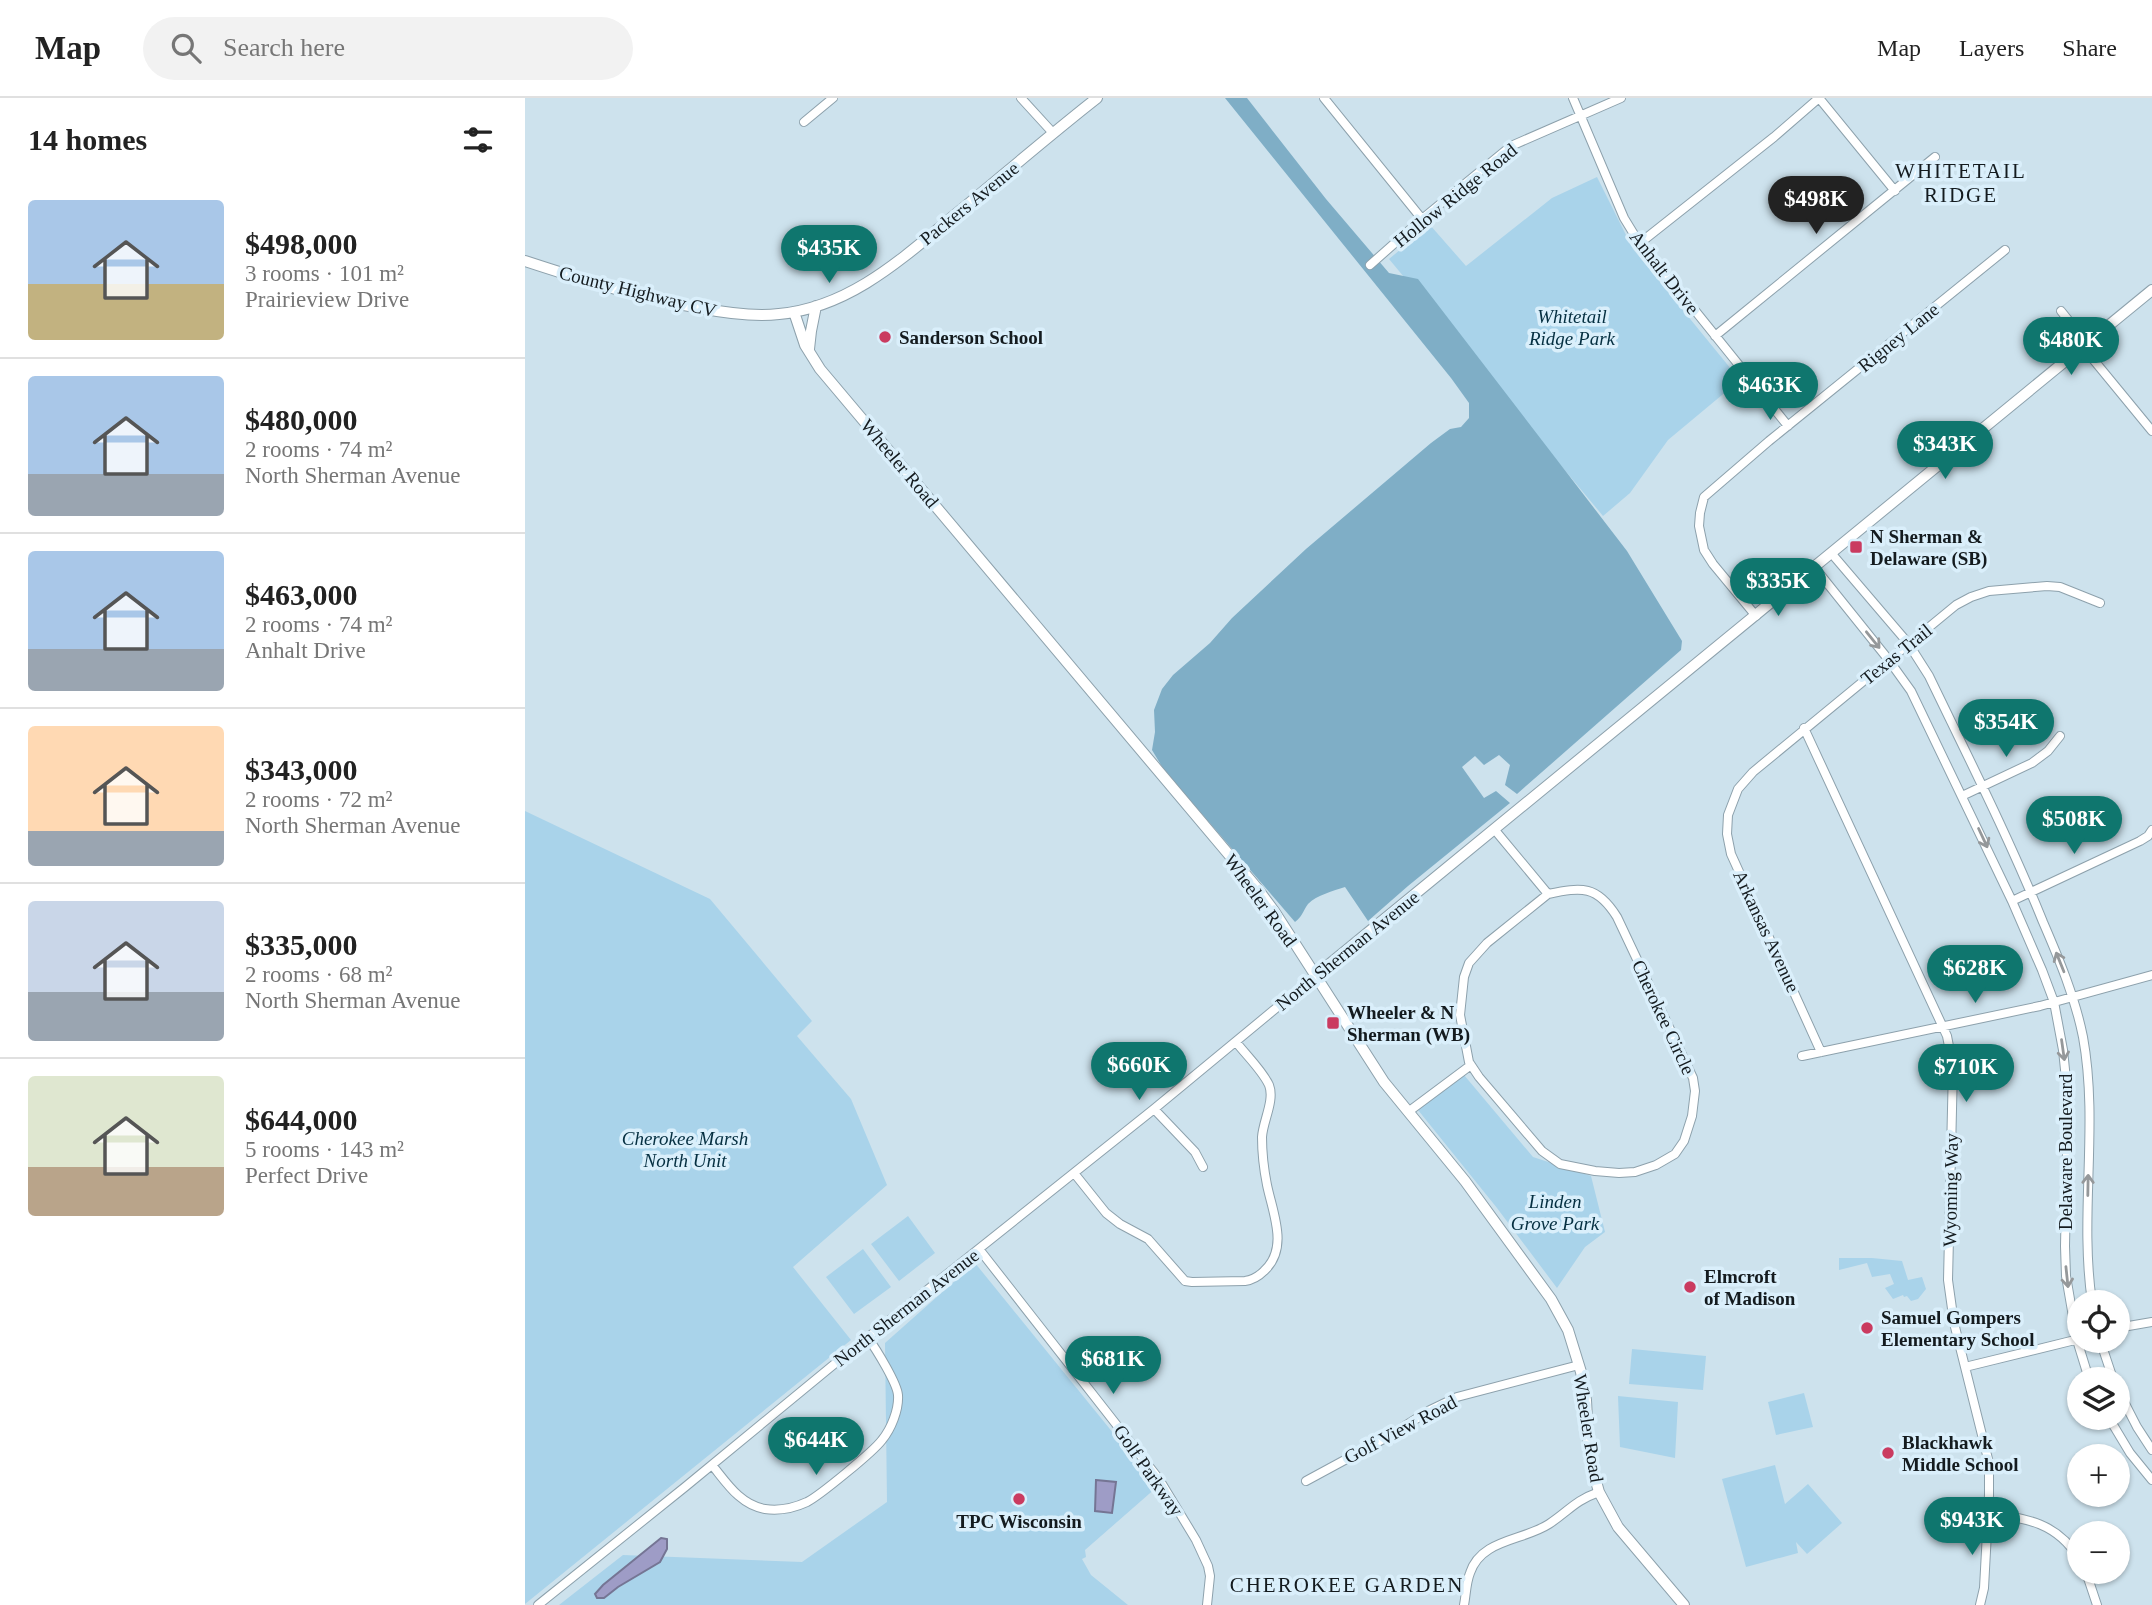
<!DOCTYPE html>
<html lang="en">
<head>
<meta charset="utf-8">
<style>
	body { margin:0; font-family:"Times New Roman",serif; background:#f2f2f2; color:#222; height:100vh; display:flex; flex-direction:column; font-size:26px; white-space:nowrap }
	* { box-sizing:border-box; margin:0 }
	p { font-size:23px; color:#767676 }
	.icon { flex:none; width:38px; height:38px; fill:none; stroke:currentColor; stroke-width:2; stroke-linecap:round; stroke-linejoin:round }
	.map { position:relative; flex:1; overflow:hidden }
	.panel { display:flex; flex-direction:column; background:#fff; width:525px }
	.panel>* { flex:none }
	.fabs { position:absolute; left:1542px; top:1192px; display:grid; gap:14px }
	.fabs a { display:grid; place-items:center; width:63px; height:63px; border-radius:50%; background:#fff; box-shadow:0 2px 5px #0004; font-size:35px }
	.price { position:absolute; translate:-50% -60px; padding:0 16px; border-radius:24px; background:#0f766e; color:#fff; font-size:23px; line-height:46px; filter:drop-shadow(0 2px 4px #0008) }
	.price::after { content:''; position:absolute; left:50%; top:42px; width:21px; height:16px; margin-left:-10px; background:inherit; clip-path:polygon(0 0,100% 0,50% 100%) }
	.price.on { background:#222; color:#fff }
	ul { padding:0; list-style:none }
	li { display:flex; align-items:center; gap:21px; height:175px; padding:0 28px }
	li+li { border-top:2px solid #e0e0e0 }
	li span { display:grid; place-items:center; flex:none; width:196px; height:140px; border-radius:7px; color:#555 }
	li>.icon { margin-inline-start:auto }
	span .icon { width:84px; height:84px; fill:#fffc; stroke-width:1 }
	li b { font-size:30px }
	h2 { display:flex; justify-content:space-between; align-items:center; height:84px; padding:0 28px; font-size:30px }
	header { display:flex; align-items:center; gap:42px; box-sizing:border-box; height:98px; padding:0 35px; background:#fff; border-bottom:2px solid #e0e0e0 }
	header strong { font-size:33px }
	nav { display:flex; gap:38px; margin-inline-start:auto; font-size:24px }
	.search { width:490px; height:63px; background:#f2f2f2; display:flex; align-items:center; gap:18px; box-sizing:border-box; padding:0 24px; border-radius:38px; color:#767676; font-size:26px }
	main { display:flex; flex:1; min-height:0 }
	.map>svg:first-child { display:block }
	.green { fill:#a9d3ea }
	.forest { fill:#7faec6 }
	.water { fill:#9e9cc6; stroke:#757594; stroke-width:2 }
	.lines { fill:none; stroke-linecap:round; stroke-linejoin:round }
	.street-casing { stroke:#8da1ac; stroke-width:10 }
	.secondary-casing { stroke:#8da1ac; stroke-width:12 }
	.street { stroke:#fff; stroke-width:8 }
	.secondary { stroke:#fff; stroke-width:10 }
	.oneway { stroke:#95989a }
	.poi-dot { fill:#ca3b60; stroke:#daeffb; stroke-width:2.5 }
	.labels { text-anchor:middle; stroke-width:7; stroke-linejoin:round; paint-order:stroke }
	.street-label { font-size:19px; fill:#141b1f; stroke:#daeffb }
	.park-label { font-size:19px; font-style:italic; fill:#052f41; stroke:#daeffb }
	.poi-label { font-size:19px; font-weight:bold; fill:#141b1f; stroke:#daeffb; text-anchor:start }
	.neighbourhood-label { font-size:21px; letter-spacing:2px; fill:#141b1f; stroke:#daeffb }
</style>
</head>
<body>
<header>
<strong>Map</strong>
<div class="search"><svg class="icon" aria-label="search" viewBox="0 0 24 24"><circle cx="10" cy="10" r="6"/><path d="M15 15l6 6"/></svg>Search here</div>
<nav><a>Map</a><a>Layers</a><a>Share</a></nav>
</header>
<main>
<section class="panel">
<h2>14 homes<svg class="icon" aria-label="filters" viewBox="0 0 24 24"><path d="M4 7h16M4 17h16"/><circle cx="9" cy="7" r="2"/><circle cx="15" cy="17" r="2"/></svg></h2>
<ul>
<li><span style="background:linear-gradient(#a9c7e8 60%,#c2b280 0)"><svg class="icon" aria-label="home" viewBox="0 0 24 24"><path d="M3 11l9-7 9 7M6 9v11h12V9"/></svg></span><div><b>$498,000</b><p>3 rooms · 101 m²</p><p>Prairieview Drive</p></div></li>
<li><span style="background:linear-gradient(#a9c7e8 70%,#9aa5b1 0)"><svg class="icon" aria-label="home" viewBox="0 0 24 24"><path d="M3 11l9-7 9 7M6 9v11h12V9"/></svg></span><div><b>$480,000</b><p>2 rooms · 74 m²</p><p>North Sherman Avenue</p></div></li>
<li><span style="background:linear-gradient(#a9c7e8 70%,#9aa5b1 0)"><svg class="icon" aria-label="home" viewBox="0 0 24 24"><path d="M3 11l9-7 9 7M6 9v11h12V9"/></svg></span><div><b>$463,000</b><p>2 rooms · 74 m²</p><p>Anhalt Drive</p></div></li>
<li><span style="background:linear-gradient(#ffd9b3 75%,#9aa5b1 0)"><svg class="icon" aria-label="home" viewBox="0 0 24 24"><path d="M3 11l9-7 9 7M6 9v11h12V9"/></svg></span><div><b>$343,000</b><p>2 rooms · 72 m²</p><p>North Sherman Avenue</p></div></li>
<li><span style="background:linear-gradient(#c9d6e8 65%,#9aa5b1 0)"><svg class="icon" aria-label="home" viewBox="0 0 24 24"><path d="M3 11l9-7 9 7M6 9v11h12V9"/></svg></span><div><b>$335,000</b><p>2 rooms · 68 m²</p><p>North Sherman Avenue</p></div></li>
<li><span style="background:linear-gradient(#dfe7d0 65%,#b9a48a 0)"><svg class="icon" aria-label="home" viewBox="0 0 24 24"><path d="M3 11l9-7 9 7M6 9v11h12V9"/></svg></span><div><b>$644,000</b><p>5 rooms · 143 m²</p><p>Perfect Drive</p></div></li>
</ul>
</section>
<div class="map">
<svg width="1627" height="1507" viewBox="0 0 1627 1507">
	<rect width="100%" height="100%" fill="#cde2ed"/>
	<path class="green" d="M1072,79L1108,151L1215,282L1143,342L1105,395L1078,418L864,161L905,127L941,168L1027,100Z
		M0,713L185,801L287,923L272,938L326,1001L362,1087L268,1169L326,1242L0,1506Z
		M939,977L1008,1059L1066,1078L1080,1134L1060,1149L1032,1190L972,1110L893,1012Z
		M383,1118L410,1155L374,1183L346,1146Z
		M338,1151L366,1189L329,1216L301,1179Z
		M1314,1160H1347L1377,1163L1383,1182L1397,1179L1401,1191L1393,1201L1386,1203L1382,1198L1379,1199L1378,1197L1368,1201L1360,1190L1369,1186L1365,1176L1347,1179L1342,1165L1314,1172Z
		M450,1165L632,1389L560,1452L561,1459L557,1461L566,1477L603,1507H34L98,1457L277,1464L362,1404L360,1245Z
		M1107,1251L1181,1258L1178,1292L1104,1286Z
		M1279,1295L1288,1329L1251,1337L1243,1304Z
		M1093,1298L1153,1304L1150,1360L1095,1349Z
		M1250,1367L1260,1406L1283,1386L1317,1425L1282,1456L1271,1444L1273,1455L1221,1469L1197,1381Z"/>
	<path class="forest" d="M700,0H722L801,101L864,175L893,181L1102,453L1157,543L1156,552L992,696L980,687L985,667L974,657L959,667L950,658L937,669L959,700L971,693L985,705L883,788L843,823L820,789C808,793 792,797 783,806C778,813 777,819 770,824L639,672L627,652L630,634L629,612L637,591L648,577L685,545L707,520L781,451L906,345L925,331L936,329L944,320V305L926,280Z"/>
	<path class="water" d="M571,1382L591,1384L587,1415L570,1413Z
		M136,1440L142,1441V1451L135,1464L93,1489L79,1500H72L70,1496L78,1487Z"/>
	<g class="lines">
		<defs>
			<path id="street" d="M496,0L528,35
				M799,0L897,121
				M1048,0L1099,120L1110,138L1263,328
				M1294,0L1370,93
				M279,24L308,0
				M1115,145L1249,39L1294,0
				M845,167L897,121L986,48L1096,0
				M1536,213L1556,238L1558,249L1627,333
				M1190,238L1410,59
				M1307,456L1383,545L1404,578C1443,659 1484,740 1518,824C1534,861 1550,899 1558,939C1574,1027 1554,1116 1567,1204
				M1290,470L1363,561L1386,593L1487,803L1517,872L1529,904L1538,952L1543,1001L1540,1148L1541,1178L1552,1242L1564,1281
				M1231,518L1188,466L1179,452L1174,428L1175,415L1179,399L1244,343L1480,152
				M1279,630L1422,938L1428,969L1423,1182L1429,1225L1464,1365V1397L1459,1490L1455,1507
				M1437,698L1507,665L1523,653L1535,638
				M969,731L1023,796L962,845L944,865L939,879L935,917L944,964L954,979L1017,1053L1035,1066L1070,1073L1094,1075L1110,1074L1131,1067L1150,1056L1159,1043L1167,1018L1170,993L1168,980L1092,819C1072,787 1057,789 1023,796
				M1487,803L1615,743L1623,738L1627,732
				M1296,954L1206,756L1202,736L1203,717L1213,691L1228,674L1431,507L1446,499L1464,493L1522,488L1535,489L1575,505
				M1277,958L1515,908L1627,877
				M629,1011L670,1054L678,1069
				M883,1014L946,967
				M549,1075L581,1115L595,1126L623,1141L660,1183L667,1184L720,1183C728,1182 733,1179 739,1173C764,1150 748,1116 742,1087C739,1072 737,1055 737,1039C738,1023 750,1002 744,987C737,972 721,957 711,944
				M454,1151L634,1381L671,1442L683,1468L685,1478L682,1507
				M1592,1230L1627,1224
				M1575,1242L1588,1281
				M1440,1269L1554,1241
				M1592,1290L1612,1329L1627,1352
				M1584,1320L1605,1355L1627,1382
				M187,1367C201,1384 215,1407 240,1411C254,1413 269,1410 282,1404C294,1398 348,1354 357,1342C366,1331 374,1312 373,1297C372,1285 351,1251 343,1240
				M781,1383L864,1338L905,1312L932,1299L1054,1267
				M1463,1415C1501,1420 1533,1425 1554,1461
				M1561,1474L1572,1507
				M13,1507L160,1389L307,1268L629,1011L790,878
				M939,1507C941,1497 941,1485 945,1475C956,1441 998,1443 1024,1426C1044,1413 1049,1403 1074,1394"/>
			<path id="secondary" d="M0,163C58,182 115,200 175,210C201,215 228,219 254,216C328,209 382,156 436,112C482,74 526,36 572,0
				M269,214L280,247L295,271L732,790L749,813L859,984L940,1083L1026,1201L1043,1232L1056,1274L1061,1302L1064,1358L1074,1394L1093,1429L1159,1507
				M284,251L286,233L291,208
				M790,878L1627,192"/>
		</defs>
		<use href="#street" class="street-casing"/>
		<use href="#secondary" class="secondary-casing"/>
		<use href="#street" class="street"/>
		<use href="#secondary" class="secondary"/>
	</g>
	<defs><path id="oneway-shaft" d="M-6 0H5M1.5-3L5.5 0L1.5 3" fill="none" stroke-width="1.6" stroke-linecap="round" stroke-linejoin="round" transform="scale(1.75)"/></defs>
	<g class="oneway">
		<use href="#oneway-shaft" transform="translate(1348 542) rotate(51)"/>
		<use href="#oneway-shaft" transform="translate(1458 740) rotate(65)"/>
		<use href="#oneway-shaft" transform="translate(1535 864) rotate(-112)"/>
		<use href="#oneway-shaft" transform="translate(1538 952) rotate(82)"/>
		<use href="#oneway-shaft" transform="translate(1563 1087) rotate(-89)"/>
		<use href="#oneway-shaft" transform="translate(1542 1179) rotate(84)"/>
	</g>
	<g class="poi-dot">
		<circle cx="360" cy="239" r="7"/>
		<rect x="1324" y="442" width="14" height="14" rx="3.5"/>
		<rect x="801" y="918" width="14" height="14" rx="3.5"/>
		<circle cx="1165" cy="1189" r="7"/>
		<circle cx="1342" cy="1230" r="7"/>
		<circle cx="1363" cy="1355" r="7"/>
		<circle cx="494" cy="1401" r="7"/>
	</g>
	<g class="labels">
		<g class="street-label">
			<text transform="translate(930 97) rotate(-39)" y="7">Hollow Ridge Road</text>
			<text transform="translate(444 105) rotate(-39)" y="7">Packers Avenue</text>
			<text transform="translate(1140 174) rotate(52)" y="7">Anhalt Drive</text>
			<text transform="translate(113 193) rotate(14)" y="7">County Highway CV</text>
			<text transform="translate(1373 239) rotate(-39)" y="7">Rigney Lane</text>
			<text transform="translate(375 365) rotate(50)" y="7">Wheeler Road</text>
			<text transform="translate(1371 556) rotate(-39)" y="7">Texas Trail</text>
			<text transform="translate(736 802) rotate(54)" y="7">Wheeler Road</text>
			<text transform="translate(1242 833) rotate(65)" y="7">Arkansas Avenue</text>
			<text transform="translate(822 852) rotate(-39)" y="7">North Sherman Avenue</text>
			<text transform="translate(1139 919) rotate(65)" y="7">Cherokee Circle</text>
			<text transform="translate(1540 1054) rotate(-90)" y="7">Delaware Boulevard</text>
			<text transform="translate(1425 1092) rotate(-89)" y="7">Wyoming Way</text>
			<text transform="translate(381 1209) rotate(-38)" y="7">North Sherman Avenue</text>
			<text transform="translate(1064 1330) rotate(81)" y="7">Wheeler Road</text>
			<text transform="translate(875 1331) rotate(-28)" y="7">Golf View Road</text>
			<text transform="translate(624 1372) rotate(55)" y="7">Golf Parkway</text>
		</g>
		<g class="park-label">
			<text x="1047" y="225">Whitetail<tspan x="1047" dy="22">Ridge Park</tspan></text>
			<text x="160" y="1047">Cherokee Marsh<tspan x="160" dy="22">North Unit</tspan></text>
			<text x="1030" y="1110">Linden<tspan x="1030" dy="22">Grove Park</tspan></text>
		</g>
		<g class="poi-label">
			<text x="374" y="246">Sanderson School</text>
			<text x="1345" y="445">N Sherman &amp;<tspan x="1345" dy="22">Delaware (SB)</tspan></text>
			<text x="822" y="921">Wheeler &amp; N<tspan x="822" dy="22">Sherman (WB)</tspan></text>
			<text x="1179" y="1185">Elmcroft<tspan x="1179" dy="22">of Madison</tspan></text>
			<text x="1356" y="1226">Samuel Gompers<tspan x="1356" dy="22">Elementary School</tspan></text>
			<text x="1377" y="1351">Blackhawk<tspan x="1377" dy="22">Middle School</tspan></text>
			<text x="494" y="1430" text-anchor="middle">TPC Wisconsin</text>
		</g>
		<g class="neighbourhood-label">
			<text x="1436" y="80">WHITETAIL<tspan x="1436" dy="24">RIDGE</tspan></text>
			<text x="822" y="1494">CHEROKEE GARDEN</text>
		</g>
	</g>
</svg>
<div class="fabs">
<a><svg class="icon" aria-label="locate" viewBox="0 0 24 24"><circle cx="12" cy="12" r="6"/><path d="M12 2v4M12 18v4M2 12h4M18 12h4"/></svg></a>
<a><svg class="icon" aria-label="layers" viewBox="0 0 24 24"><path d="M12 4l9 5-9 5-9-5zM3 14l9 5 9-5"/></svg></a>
<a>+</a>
<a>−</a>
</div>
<b class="price on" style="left:1291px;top:138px">$498K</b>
<b class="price" style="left:304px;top:187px">$435K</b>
<b class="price" style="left:1546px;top:279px">$480K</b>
<b class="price" style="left:1245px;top:324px">$463K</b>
<b class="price" style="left:1420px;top:383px">$343K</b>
<b class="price" style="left:1253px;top:520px">$335K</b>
<b class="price" style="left:1481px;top:661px">$354K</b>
<b class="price" style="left:1549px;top:758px">$508K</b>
<b class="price" style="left:1450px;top:907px">$628K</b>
<b class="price" style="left:614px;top:1004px">$660K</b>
<b class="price" style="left:1441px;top:1006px">$710K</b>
<b class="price" style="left:588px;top:1298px">$681K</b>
<b class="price" style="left:291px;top:1379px">$644K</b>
<b class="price" style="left:1447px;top:1459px">$943K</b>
</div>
</main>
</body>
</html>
